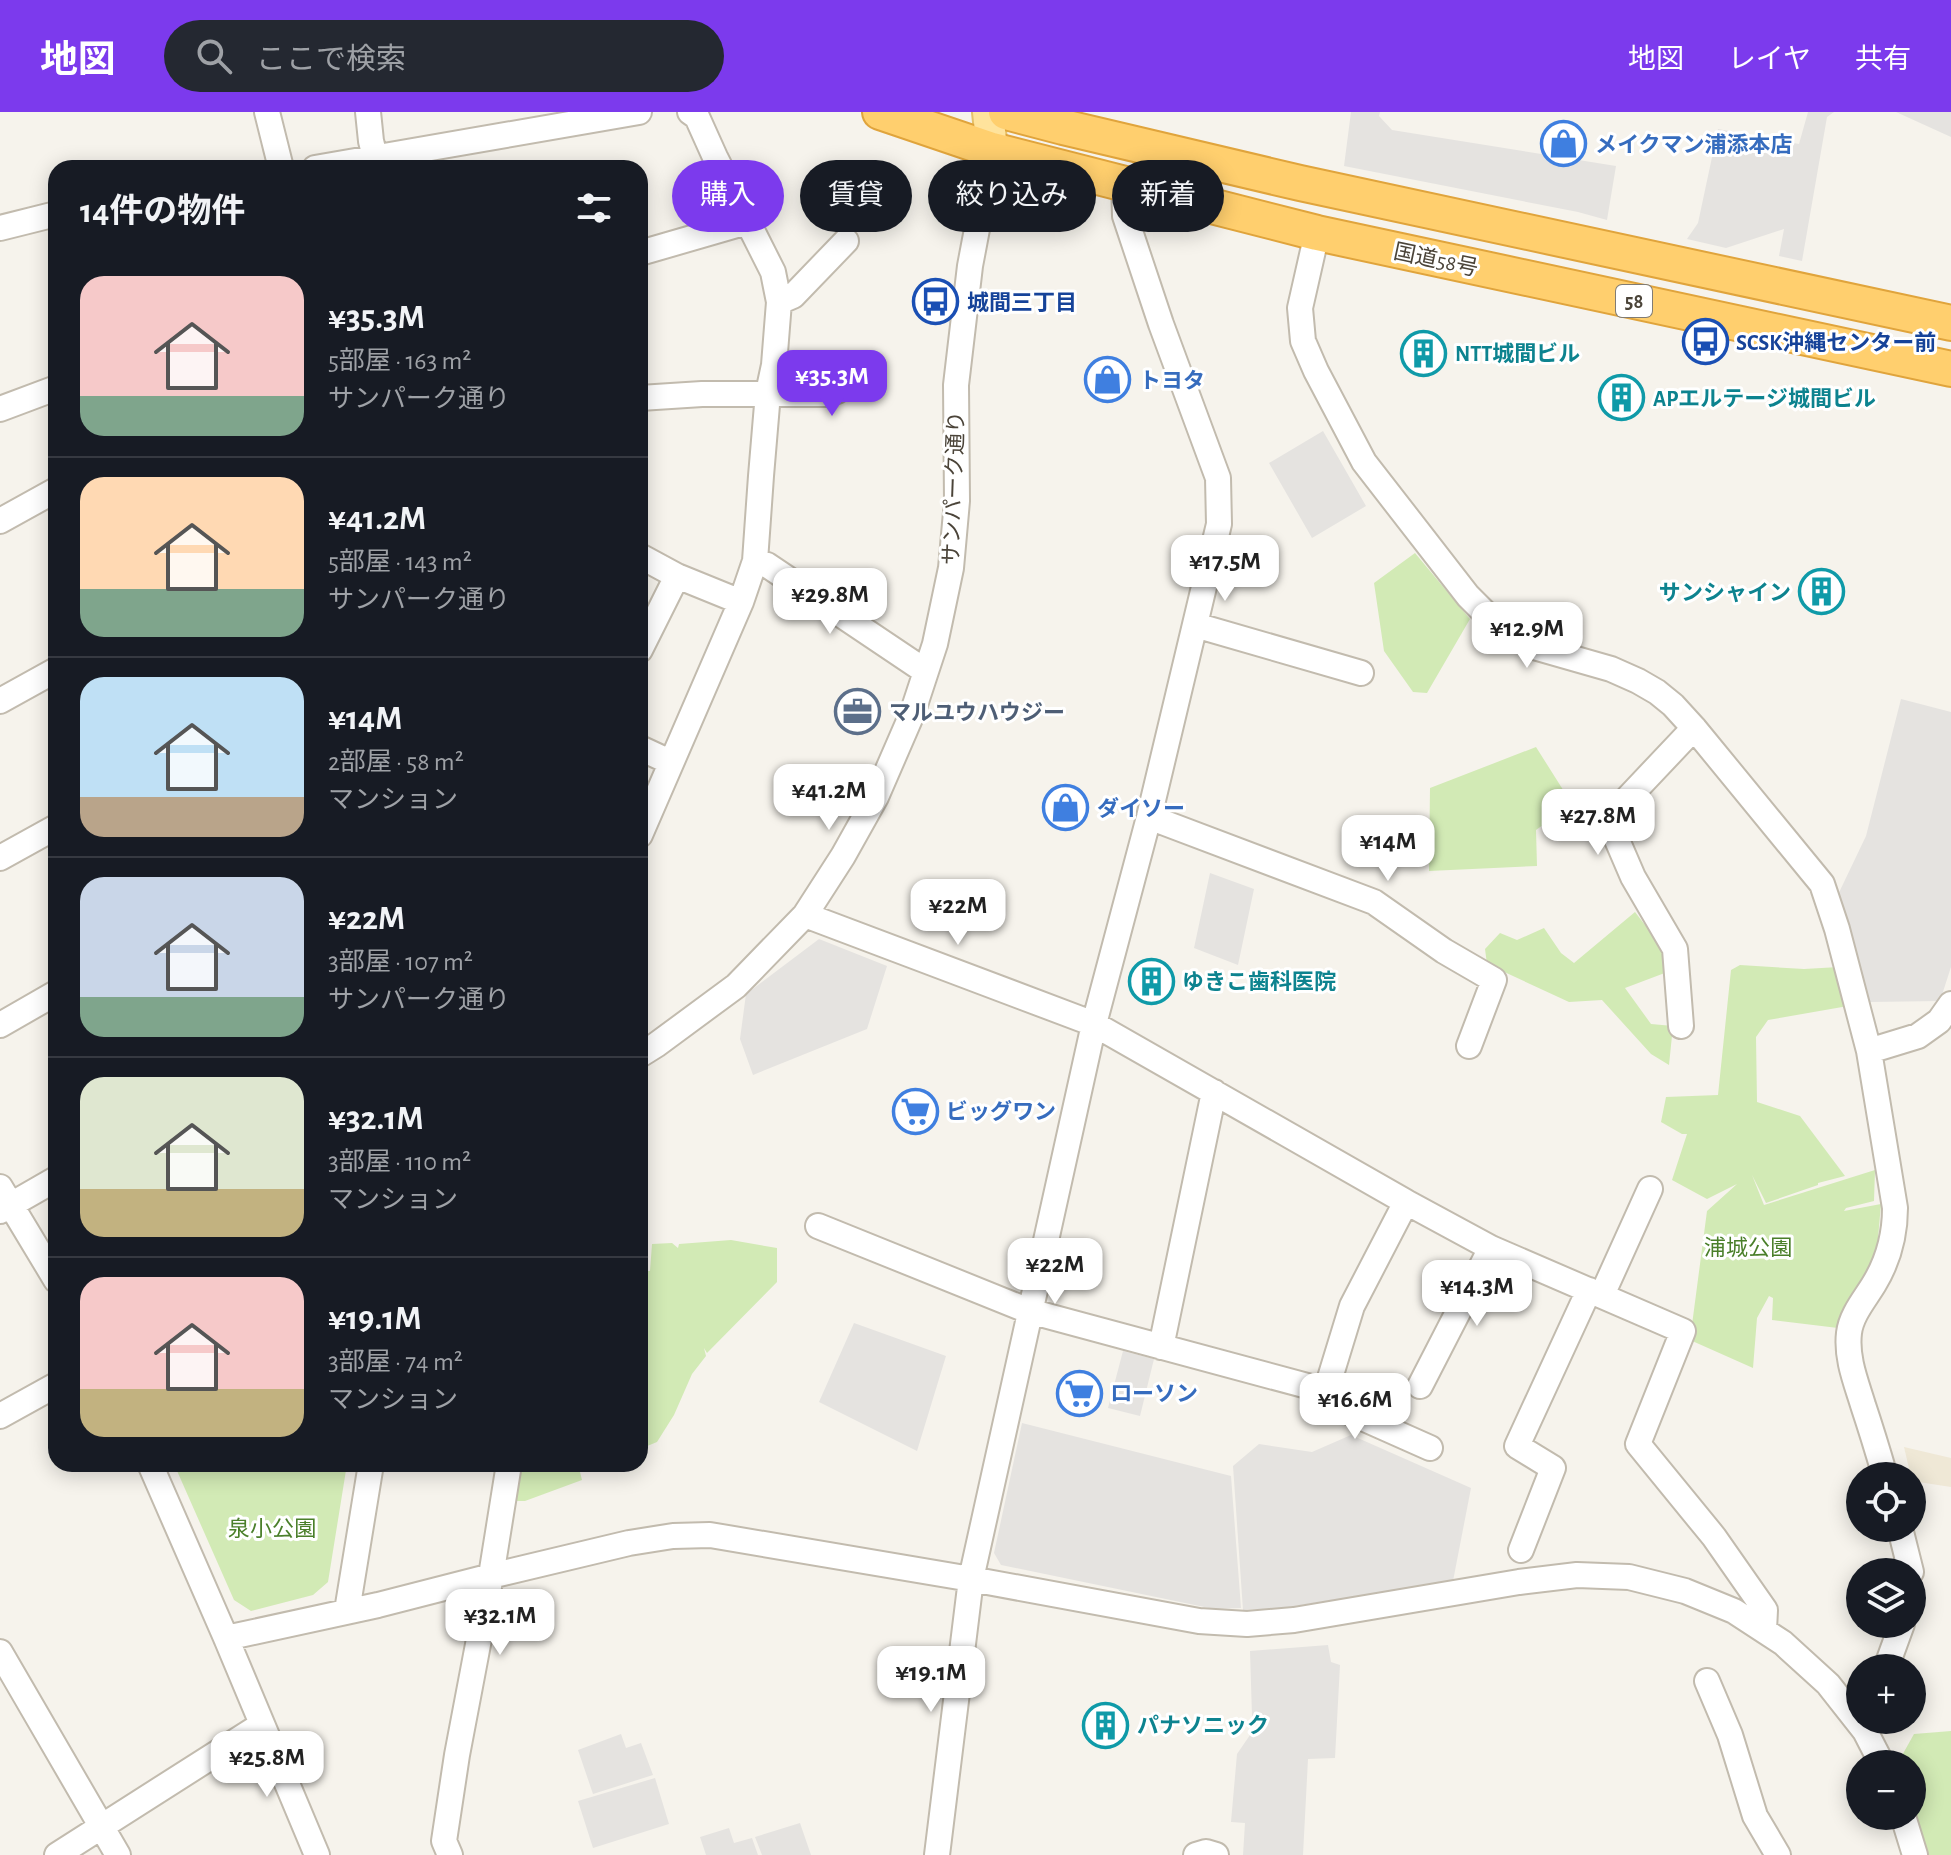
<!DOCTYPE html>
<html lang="ja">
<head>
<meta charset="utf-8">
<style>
	body { margin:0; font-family:"Alegreya Sans","Noto Sans JP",sans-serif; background:#242831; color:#f1f3f6; height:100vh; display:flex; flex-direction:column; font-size:30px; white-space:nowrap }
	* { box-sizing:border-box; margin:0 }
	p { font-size:26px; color:#9ea1a6 }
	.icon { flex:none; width:44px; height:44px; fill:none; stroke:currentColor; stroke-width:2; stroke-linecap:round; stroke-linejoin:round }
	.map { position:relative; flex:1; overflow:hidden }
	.panel { position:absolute; left:48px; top:48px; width:600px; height:1312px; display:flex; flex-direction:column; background:#171b24; border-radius:24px; box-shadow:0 4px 20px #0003 }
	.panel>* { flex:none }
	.guide { position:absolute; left:672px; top:48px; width:760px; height:72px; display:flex; gap:16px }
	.tools { position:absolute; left:1846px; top:1350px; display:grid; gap:16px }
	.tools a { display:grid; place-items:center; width:80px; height:80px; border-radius:50%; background:#171b24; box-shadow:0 4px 20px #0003; font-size:40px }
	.price { position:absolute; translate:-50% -68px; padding:0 18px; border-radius:16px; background:#fff; color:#222; font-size:26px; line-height:52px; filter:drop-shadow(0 2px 4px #0008) }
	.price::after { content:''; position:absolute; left:50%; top:48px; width:24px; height:18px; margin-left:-12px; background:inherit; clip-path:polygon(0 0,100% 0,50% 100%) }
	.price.active { background:#7c3aed; color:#fff }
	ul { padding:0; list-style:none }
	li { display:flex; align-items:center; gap:24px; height:200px; padding:0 32px }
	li+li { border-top:2px solid #363941 }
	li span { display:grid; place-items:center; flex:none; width:224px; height:160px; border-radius:24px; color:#555 }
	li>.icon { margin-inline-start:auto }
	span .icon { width:96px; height:96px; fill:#fffc; stroke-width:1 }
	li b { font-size:34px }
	h2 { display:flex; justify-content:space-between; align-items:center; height:96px; padding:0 32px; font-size:34px }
	.tag { padding:0 28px; border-radius:36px; background:#171b24; box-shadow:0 4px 20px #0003; font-size:28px; line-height:72px }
	.tag.active { background:#7c3aed; color:#fff }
	header { display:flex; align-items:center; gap:48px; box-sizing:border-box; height:112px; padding:0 40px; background:#7c3aed; color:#fff }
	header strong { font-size:38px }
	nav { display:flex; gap:44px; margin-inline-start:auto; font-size:28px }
	.search { width:560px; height:72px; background:#242831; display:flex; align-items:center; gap:20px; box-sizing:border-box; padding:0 28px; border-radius:44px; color:#9ea1a6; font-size:30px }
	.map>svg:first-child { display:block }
	.education { fill:#efe8d6 }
	.green { fill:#d2eab5 }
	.parking { fill:#e5e3e0 }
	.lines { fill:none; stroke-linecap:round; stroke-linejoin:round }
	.minor-casing { stroke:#c2bbae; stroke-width:28 }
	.major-casing { stroke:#e6c16a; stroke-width:34 }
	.highway-casing { stroke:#e0a43c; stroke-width:38 }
	.minor { stroke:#fff; stroke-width:24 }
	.major { stroke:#ffe39c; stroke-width:30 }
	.highway { stroke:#ffcf6e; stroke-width:34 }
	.labels { text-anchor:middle; stroke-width:6; stroke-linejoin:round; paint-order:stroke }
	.shield { fill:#fff; stroke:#817c74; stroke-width:2 }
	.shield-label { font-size:20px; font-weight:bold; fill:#4b4439 }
	.shop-label { font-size:22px; font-weight:bold; fill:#366cbe; stroke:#fff; text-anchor:start }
	.street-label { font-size:22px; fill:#4b4439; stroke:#fff }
	.transit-label { font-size:22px; font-weight:bold; fill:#164399; stroke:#fff; text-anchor:start }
	.culture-label { font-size:22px; font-weight:bold; fill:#0d838f; stroke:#fff; text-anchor:start }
	.service-label { font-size:22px; font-weight:bold; fill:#4e5e75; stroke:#fff; text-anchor:start }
	.park-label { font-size:22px; fill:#4a7f2a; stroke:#fff }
</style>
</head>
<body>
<header>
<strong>地図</strong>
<div class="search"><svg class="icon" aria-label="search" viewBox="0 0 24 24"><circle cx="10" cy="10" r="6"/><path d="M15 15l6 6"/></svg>ここで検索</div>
<nav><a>地図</a><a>レイヤ</a><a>共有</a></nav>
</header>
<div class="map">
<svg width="1951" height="1743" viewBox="0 0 1951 1743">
	<rect width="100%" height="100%" fill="#f6f3ec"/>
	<path class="education" d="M1904,1335L1951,1346V1375L1912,1369Z"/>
	<path class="green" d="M1415,441L1470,507L1427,581L1413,580L1384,539L1374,471Z
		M1536,635L1572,692L1536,718L1537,754L1429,759L1430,676Z
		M1635,800L1666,840L1670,859L1625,876L1651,912L1673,914L1669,953L1651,942L1602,888L1569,890L1487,852L1485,837L1500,821L1517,828L1544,816L1561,841L1574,851Z
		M1740,853L1804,857L1839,855L1848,894L1768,908L1756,925L1757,990L1800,1004L1845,1064L1818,1071V1073L1766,1091L1752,1063L1764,1093L1875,1058L1874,1089L1846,1096L1844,1099L1881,1092L1876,1149L1838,1216L1772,1208L1773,1186L1769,1184L1757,1206L1753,1256L1690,1228L1707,1099L1737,1072L1707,1087L1672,1068L1687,1022H1682L1661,1010L1666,985L1718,983L1731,858Z
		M731,1128L777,1136V1170L707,1241L704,1236L706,1244L692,1262L674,1303L657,1330L640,1337V1159H650L652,1132L672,1131L678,1136L679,1132Z
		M174,1352H347L328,1470L313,1483L251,1499L234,1488Z
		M522,1352H578L582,1368L525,1389H516Z
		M1951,1619V1743H1927L1912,1688V1652H1902L1900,1647L1914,1622Z"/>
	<path class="parking" d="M1351,0H1380L1379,4L1392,18L1616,54L1607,108L1578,100L1344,54Z
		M1808,0H1834L1827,5L1802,149L1779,144L1784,117L1726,136L1687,127L1698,111L1718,17L1799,32Z
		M1896,0H1951V25Z
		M1323,319L1366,394L1312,426L1269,351Z
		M1901,587L1951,600V855L1940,889L1870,890L1834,791L1866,724Z
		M1210,761L1254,777L1238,853L1194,836Z
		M819,827L887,854L867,917L753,963L740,927L746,882Z
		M854,1211L946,1244L917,1339L819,1290Z
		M1123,1239L1154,1247L1140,1304L1108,1296Z
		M1022,1311L1231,1364L1241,1496L1214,1497L1001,1453L994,1441Z
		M1351,1323L1471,1376L1453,1469L1282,1496L1243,1498L1233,1354L1259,1332L1312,1340Z
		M1328,1533L1331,1550L1340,1553L1335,1646L1308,1647L1303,1743H1243L1245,1711L1231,1710L1237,1642L1250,1623L1252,1604L1250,1539Z
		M621,1622L626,1636L641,1631L653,1663L593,1682L578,1638Z
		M655,1666L669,1712L593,1736L578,1689Z
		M800,1711L811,1743H762L755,1725Z
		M729,1716L734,1731L752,1726L758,1743H706L700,1725Z"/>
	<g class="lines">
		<defs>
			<path id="minor" d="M267,0L281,56
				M368,0L371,29L375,45
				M315,56L639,0
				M0,116L56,102
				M1317,121L1300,196L1303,229L1316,259L1364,350L1468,484L1498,514L1534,535L1611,557L1638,569L1657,580L1673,593L1694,616L1822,772L1837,817L1869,939L1895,1096C1895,1123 1888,1149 1874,1172C1865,1187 1851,1203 1849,1221C1846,1246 1856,1270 1863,1293C1871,1317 1878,1340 1885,1364
				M640,141L747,110
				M779,190L793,184L846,129
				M640,286L702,282H826L837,279L873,254
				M0,297L56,276
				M0,409L56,378
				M640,444L677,464L741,490
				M755,449L767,453L925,559
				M1195,513L1361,561
				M640,538L677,464
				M0,589L56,558
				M640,636L670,650
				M1149,705L1374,790L1444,839L1494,868L1469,934
				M640,723L741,490L755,449L761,364L768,281L774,253L779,190L773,160L715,45L697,5L690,0
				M0,746L56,715
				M805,803L1094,912L1406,1090L1491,1136L1683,1219L1638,1332L1714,1425L1765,1498L1764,1518
				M0,913L56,881
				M1681,914L1675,837L1633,765L1608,707L1694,616
				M1869,939L1918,924L1939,909L1951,892
				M640,943L656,933L736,874L805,803L843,744L876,685L912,602L935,532L951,456L957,389L956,273L970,154L992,38
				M0,1075L56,1168
				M1406,1090L1352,1194L1326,1279L1331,1292L1430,1336
				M0,1099L56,1067
				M818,1114L1029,1199L1326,1279
				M1602,1183L1650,1077
				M1161,1235L1214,980
				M1420,1274L1491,1136
				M0,1304L56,1273
				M150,1352L226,1526L317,1743
				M1900,1416L1911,1460
				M1521,1438L1553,1356L1517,1334L1589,1178
				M347,1499L371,1352
				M226,1526L378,1493L491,1464L629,1431L673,1424L710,1423L971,1467L1199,1509L1247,1512L1294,1508L1519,1470L1577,1463L1629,1465L1685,1479L1734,1499L1783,1531L1828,1572L1865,1619L1882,1652
				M0,1540L118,1743
				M1886,1556L1902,1512
				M1707,1569L1730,1623L1755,1704L1778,1743
				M1903,1704L1915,1743
				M57,1743L261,1613
				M450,1743L444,1729L457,1643L491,1464L509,1352
				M937,1743L971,1467L1094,912L1149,705L1219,412L1218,366L1161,212L1125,104L1124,71
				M1196,1743L1206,1740L1216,1743"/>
			<path id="major" d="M988,0L992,38"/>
			<path id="highway" d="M880,0L992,38L1317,121L1951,257
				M1006,0L1063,15L1300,71L1951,211"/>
		</defs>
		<use href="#minor" class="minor-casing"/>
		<use href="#major" class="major-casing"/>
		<use href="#highway" class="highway-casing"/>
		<use href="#minor" class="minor"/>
		<use href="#major" class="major"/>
		<use href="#highway" class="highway"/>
	</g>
	<defs>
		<symbol id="shop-ring" viewBox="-11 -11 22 22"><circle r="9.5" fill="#fff" stroke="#3f7fe0" stroke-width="1.5"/><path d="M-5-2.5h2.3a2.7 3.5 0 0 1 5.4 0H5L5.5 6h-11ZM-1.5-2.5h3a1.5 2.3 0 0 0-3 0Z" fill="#3f7fe0"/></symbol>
		<symbol id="bus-ring" viewBox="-11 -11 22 22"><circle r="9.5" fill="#fff" stroke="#1a4fb4" stroke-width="1.5"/><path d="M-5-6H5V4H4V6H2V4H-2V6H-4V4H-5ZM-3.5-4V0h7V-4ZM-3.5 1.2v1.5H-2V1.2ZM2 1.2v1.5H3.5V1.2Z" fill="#1a4fb4"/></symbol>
		<symbol id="building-ring" viewBox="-11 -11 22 22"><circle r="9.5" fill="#fff" stroke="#0f9aa8" stroke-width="1.5"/><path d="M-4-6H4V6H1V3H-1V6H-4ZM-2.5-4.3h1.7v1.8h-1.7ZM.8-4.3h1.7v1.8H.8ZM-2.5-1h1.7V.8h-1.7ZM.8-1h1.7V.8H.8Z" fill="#0f9aa8"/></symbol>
		<symbol id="office-ring" viewBox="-11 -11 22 22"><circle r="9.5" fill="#fff" stroke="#5c6f8a" stroke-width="1.5"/><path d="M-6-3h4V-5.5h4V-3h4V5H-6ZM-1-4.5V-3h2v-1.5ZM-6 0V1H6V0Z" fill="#5c6f8a"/></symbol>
		<symbol id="supermarket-ring" viewBox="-11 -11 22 22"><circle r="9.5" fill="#fff" stroke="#3f7fe0" stroke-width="1.5"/><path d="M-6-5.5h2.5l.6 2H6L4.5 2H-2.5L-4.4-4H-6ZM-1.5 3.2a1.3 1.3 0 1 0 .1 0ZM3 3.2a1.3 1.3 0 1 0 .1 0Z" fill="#3f7fe0"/></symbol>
	</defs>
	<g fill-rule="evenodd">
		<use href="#shop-ring" x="1538" y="6" width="51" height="51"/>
		<use href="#bus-ring" x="910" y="164" width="51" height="51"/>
		<use href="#bus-ring" x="1680" y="204" width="51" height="51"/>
		<use href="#building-ring" x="1398" y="216" width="51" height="51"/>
		<use href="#shop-ring" x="1082" y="242" width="51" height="51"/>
		<use href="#building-ring" x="1596" y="260" width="51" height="51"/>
		<use href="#building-ring" x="1796" y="454" width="51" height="51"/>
		<use href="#office-ring" x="832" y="574" width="51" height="51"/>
		<use href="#shop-ring" x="1040" y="670" width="51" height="51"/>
		<use href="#building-ring" x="1126" y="844" width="51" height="51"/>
		<use href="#supermarket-ring" x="890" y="974" width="51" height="51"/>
		<use href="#supermarket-ring" x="1054" y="1256" width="51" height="51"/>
		<use href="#building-ring" x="1080" y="1588" width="51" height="51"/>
	</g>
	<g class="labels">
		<rect class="shield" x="1616" y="173" width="36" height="32" rx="6"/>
		<g class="shield-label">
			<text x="1634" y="196">58</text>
		</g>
		<g class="shop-label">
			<text x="1595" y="40">メイクマン浦添本店</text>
			<text x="1139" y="276">トヨタ</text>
			<text x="1097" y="704">ダイソー</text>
			<text x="946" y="1007">ビッグワン</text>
			<text x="1110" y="1289">ローソン</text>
		</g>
		<g class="street-label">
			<text transform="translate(1436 147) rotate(12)" y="8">国道58号</text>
			<text transform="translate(953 376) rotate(-88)" y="8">サンパーク通り</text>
		</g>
		<g class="transit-label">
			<text x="967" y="198">城間三丁目</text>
			<text x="1736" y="238">SCSK沖縄センター前</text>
		</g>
		<g class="culture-label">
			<text x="1455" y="249">NTT城間ビル</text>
			<text x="1653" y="294">APエルテージ城間ビル</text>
			<text x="1791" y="488" text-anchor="end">サンシャイン</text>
			<text x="1182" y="877">ゆきこ歯科医院</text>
			<text x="1137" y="1621">パナソニック</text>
		</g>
		<g class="service-label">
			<text x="889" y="608">マルユウハウジー</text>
		</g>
		<g class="park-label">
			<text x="1748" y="1143">浦城公園</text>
			<text x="272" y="1424">泉小公園</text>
		</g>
	</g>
</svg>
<div class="tools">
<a><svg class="icon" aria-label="locate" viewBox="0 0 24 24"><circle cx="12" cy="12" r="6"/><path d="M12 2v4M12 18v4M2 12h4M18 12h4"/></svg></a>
<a><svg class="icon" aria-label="layers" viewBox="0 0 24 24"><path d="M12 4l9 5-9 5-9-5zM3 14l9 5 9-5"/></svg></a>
<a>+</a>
<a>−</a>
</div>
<b class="price active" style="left:832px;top:306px">¥35.3M</b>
<b class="price" style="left:1225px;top:491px">¥17.5M</b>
<b class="price" style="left:830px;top:524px">¥29.8M</b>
<b class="price" style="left:1527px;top:558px">¥12.9M</b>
<b class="price" style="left:829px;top:720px">¥41.2M</b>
<b class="price" style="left:1598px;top:745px">¥27.8M</b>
<b class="price" style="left:1388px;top:771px">¥14M</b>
<b class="price" style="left:958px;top:835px">¥22M</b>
<b class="price" style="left:1055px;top:1194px">¥22M</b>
<b class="price" style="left:1477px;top:1216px">¥14.3M</b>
<b class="price" style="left:1355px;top:1329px">¥16.6M</b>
<b class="price" style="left:500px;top:1545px">¥32.1M</b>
<b class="price" style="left:931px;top:1602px">¥19.1M</b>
<b class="price" style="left:267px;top:1687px">¥25.8M</b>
<div class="guide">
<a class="tag active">購入</a>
<a class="tag">賃貸</a>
<a class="tag">絞り込み</a>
<a class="tag">新着</a>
</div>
<section class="panel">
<h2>14件の物件<svg class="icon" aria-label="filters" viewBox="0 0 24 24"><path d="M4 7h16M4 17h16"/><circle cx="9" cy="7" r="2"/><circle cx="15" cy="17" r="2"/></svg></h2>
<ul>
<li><span style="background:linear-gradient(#f6c9c9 75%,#7fa58c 0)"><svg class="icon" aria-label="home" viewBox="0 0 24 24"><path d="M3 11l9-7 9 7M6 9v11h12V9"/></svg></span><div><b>¥35.3M</b><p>5部屋 · 163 m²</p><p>サンパーク通り</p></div></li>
<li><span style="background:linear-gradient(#ffd9b3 70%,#7fa58c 0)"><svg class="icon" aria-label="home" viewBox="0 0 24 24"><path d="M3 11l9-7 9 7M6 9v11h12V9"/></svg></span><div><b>¥41.2M</b><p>5部屋 · 143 m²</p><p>サンパーク通り</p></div></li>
<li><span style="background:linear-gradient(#bfe0f5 75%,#b9a48a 0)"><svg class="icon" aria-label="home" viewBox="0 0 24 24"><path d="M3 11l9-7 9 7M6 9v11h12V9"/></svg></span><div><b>¥14M</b><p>2部屋 · 58 m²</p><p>マンション</p></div></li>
<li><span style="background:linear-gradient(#c9d6e8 75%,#7fa58c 0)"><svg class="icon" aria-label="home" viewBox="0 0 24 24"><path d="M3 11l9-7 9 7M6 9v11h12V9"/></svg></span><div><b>¥22M</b><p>3部屋 · 107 m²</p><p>サンパーク通り</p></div></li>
<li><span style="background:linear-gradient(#dfe7d0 70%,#c2b280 0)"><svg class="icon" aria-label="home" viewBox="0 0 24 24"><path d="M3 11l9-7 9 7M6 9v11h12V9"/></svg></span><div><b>¥32.1M</b><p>3部屋 · 110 m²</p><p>マンション</p></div></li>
<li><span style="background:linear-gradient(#f6c9c9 70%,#c2b280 0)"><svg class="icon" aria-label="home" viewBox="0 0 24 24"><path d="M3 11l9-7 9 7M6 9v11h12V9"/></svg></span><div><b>¥19.1M</b><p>3部屋 · 74 m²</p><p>マンション</p></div></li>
</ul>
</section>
</div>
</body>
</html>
